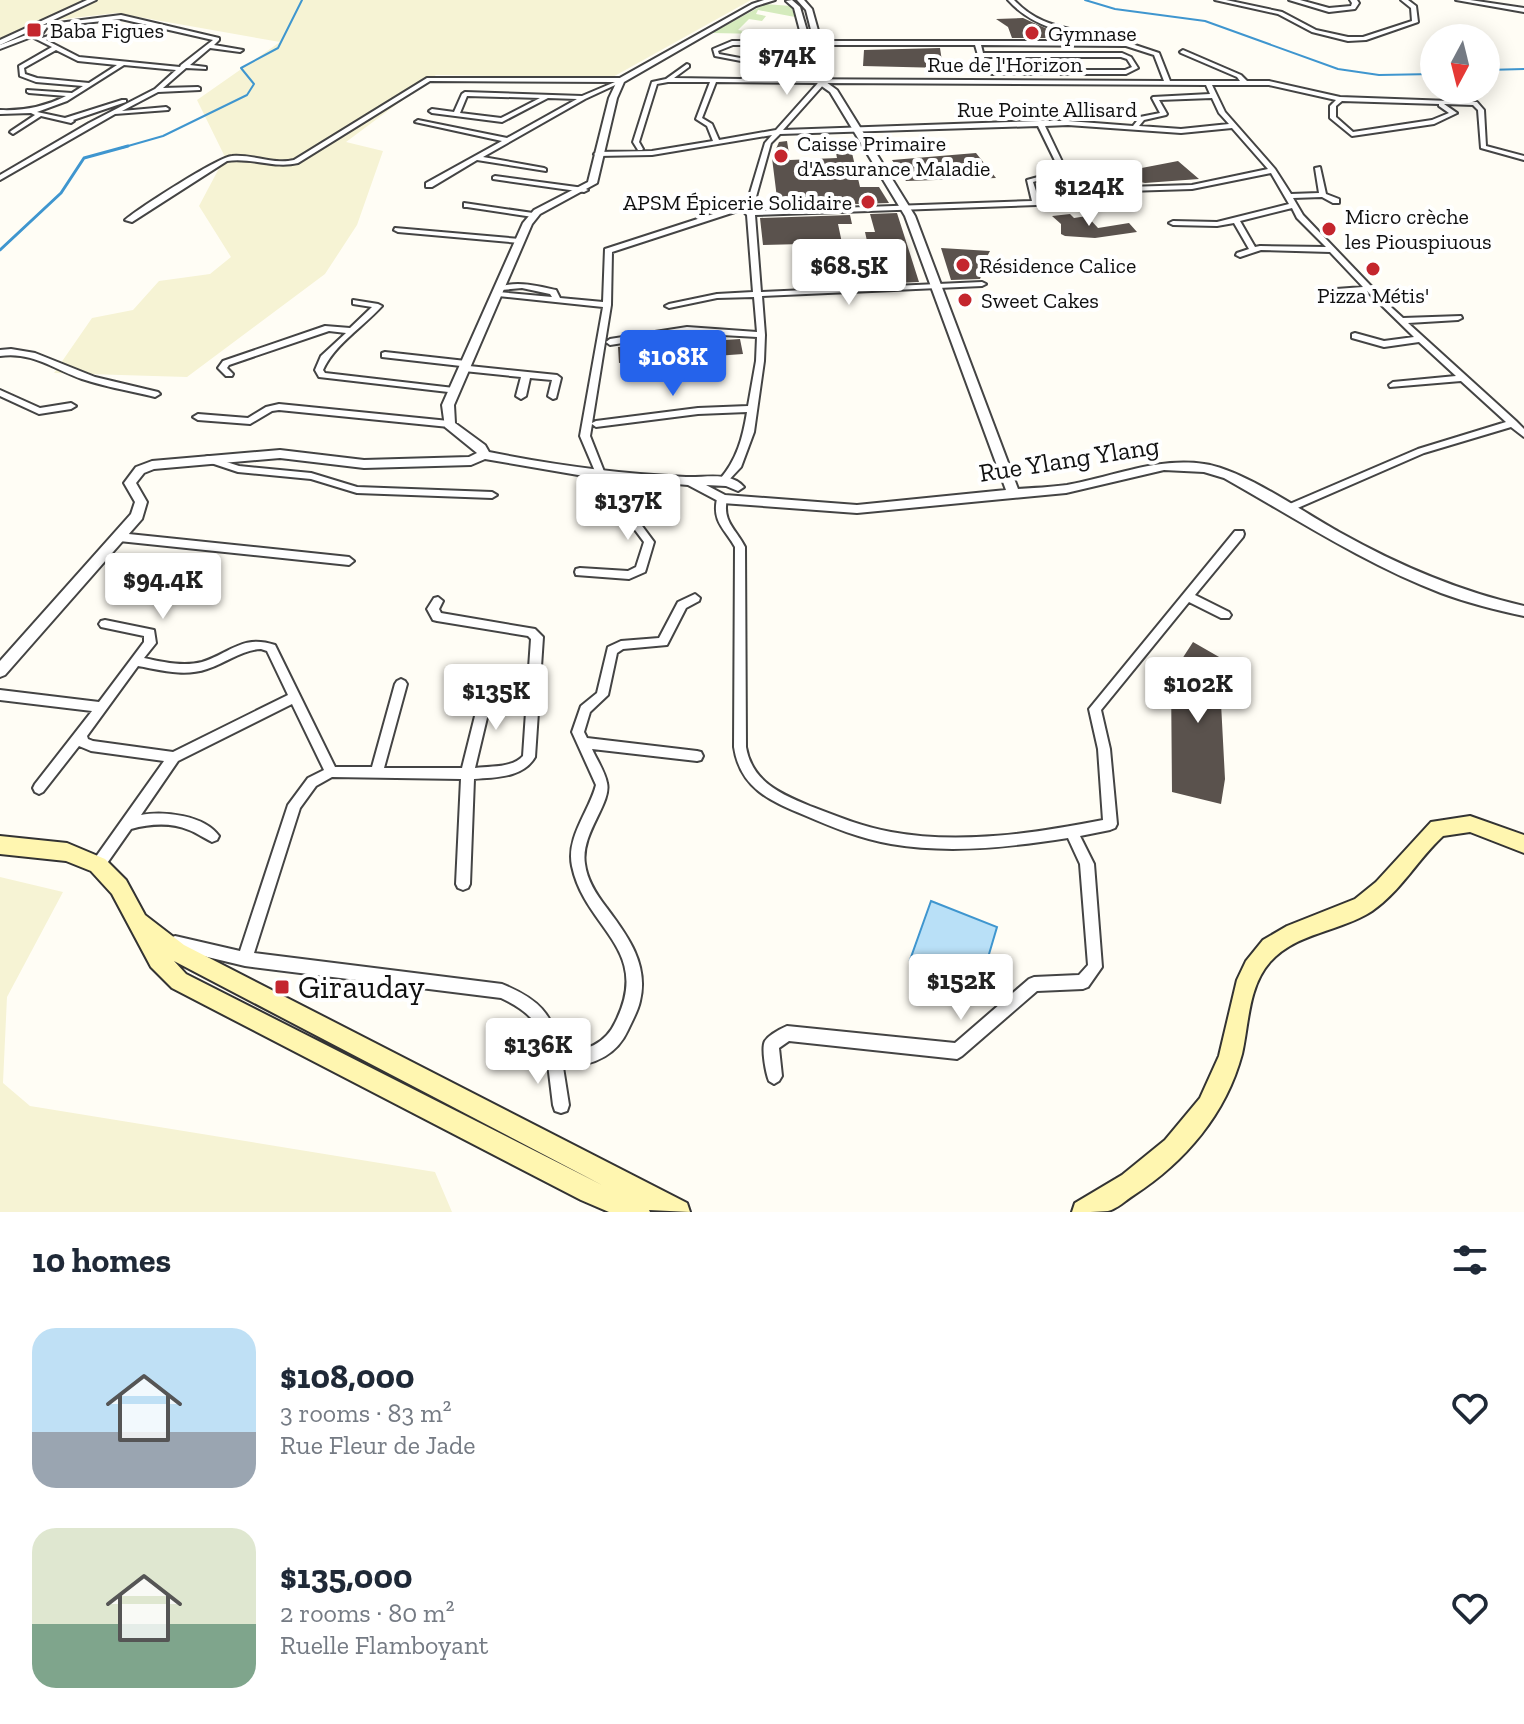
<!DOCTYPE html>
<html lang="en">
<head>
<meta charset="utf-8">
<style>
	body { margin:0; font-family:"Zilla Slab",serif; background:#f2f2f3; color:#1f2937; height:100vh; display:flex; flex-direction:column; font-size:30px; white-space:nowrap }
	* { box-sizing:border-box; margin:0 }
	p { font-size:26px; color:#747a83 }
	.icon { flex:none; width:44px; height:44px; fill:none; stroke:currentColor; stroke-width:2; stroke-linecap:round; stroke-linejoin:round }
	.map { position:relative; height:1212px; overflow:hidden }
	.sheet { display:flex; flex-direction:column; background:#fff; flex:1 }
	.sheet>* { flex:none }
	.needle { width:52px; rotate:187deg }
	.fabs { position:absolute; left:1420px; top:24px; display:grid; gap:16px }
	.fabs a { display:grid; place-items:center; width:80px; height:80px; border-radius:50%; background:#fff; box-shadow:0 4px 20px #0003; font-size:40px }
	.price { position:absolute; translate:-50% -68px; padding:0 18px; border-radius:8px; background:#fff; color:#222; font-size:26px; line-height:52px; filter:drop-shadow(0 2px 4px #0008) }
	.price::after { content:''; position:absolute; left:50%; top:48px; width:24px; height:18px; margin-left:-12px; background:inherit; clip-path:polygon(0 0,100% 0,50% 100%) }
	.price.active { background:#2563eb; color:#fff }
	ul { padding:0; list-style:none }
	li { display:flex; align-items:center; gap:24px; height:200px; padding:0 32px }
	li span { display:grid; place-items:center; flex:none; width:224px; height:160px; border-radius:24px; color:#555 }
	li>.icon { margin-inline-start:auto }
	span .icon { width:96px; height:96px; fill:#fffc; stroke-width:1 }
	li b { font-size:34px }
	h2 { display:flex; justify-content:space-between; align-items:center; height:96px; padding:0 32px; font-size:34px }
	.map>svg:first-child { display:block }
	.farmland { fill:#f6f3d4 }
	.green { fill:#d5ebbd }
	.water { fill:#b9e0f7; stroke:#3f96cf; stroke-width:2 }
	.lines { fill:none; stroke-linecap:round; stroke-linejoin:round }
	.stream-far1 { stroke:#3f96cf; stroke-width:2 }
	.stream { stroke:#3f96cf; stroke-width:3 }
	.building { fill:#5a524d }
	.minor-casing { stroke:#444; stroke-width:4 }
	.tertiary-casing { stroke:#444; stroke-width:4 }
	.secondary-casing { stroke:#333; stroke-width:4 }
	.minor { fill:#fff; fill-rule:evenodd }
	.tertiary { fill:#fff; fill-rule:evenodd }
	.secondary { fill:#fff6b0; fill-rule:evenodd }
	.poi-dot { fill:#c4262e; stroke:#fff; stroke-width:3 }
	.labels { text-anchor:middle; stroke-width:8; stroke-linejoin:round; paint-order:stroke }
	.far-poi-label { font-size:22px; fill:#111; stroke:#fff; text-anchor:start }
	.far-street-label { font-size:22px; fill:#111; stroke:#fff }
	.street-label { font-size:26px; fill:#111; stroke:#fff }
	.near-poi-label { font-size:32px; fill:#111; stroke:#fff; text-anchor:start }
</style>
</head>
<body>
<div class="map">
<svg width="1524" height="1212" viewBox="0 0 1524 1212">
	<rect width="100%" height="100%" fill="#fffdf5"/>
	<path class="farmland" d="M0,0H751L611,78L436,75L346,142L383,151L357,225L325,274L187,377L54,373L92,318L133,310L159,281L210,274L231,257L199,206L225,157L197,100L280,42L116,13L38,22L0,39Z
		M0,877L63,892L7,997L3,1083L30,1106L435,1172L452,1212H0Z"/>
	<path class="green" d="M765,4L791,6L795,17L758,10L756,14L766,16L762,21L749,19L738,30L762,34L712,33Z"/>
	<path class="water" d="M931,901L997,927L979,988L910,960Z"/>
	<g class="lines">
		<path class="stream-far1" d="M1085,0L1115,9L1205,21L1338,69L1379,75L1434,74
			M1486,70L1524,69
			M121,148L163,136L247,95L254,84L241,68L278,48L302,0"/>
		<path class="stream" d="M0,250L61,193L84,158L128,146"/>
	</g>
	<path class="building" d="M1023,18L1054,32L1057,38H1012L1008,27L996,19Z
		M940,48L943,68L863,66L864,50Z
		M787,141L790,160L837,158L836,153H852L860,187H879L889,203L798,206L796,197L777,198L772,158L779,142Z
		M976,153L996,178L906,181L892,160Z
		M1178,161L1199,179L1145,183L1136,181L1126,171Z
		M897,213L919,282L871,284L861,250H869L865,232H875L870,214Z
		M1070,214L1074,218L1087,216L1098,228L1129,223L1137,232L1095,238L1065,236L1061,234V224L1052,216Z
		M850,215L852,224H838L842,243L763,245L760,218Z
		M941,248L990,251L980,270L983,271L980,279L951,280Z
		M740,339L743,354L619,363L618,347Z
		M1193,642L1233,665L1220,684L1225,779L1221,804L1172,792L1171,676Z"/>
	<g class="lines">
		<defs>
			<path id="minor" d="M1008,0H1014C1042,30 1071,26 1105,39L1102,41C1068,34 1032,27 1008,0Z
				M1215,0H1226L1282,12L1316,30L1348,37H1363L1412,21L1411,8L1401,0H1408L1416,6L1418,22L1366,40L1348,41L1312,32L1278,14Z
				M1456,0H1470L1524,8V12Z
				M121,15L219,38V40L214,45L243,50L240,52L210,48L190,65L206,67V69L186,68L163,88L198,87L200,88V90L158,92L122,111L166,107L169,109L168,110L115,114L0,180V175L89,123L155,89L176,70L124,65L67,101L37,112L65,118L122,100H126V102L73,120L74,121L71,123L41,116L13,134L10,132L11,131L35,115L31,113L0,114V110C24,111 44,107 66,96L29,93L27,92V90L72,93L83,86L36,82L20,76L19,66L52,47L34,38V36L0,49V45L39,30L41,28L36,25L39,23L43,25ZM121,19L213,40L181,65L180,67L79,57L46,40L61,34V32L42,38L40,37L47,27ZM56,50L78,61L117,65L89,83L37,78L25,74L24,68Z
				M732,41H808L811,43L808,45H733L718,51L719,54L767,63V70L750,79L1164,81L1154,55L1126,46L981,45L983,53H1122L1131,57L1138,68L1126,74H992L982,69L975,45H818L815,43L818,41H1123L1159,53L1170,81H1240L1237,77L1181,53L1180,52L1183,50L1241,75L1247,81H1269L1340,97L1477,102L1484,110L1486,146L1524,156V160L1481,148L1478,110L1473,105L1444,104L1457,113L1434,124L1352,136L1330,118V106L1336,100L1269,85H1212L1225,112L1275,169L1291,194L1319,193L1315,168L1320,167L1326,194L1339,199V203H1333L1322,197L1293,198L1303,215L1392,308L1403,318L1461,316L1462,318L1458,320L1408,323L1516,421L1524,429V437L1511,427L1424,453L1293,510H1285L1284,508L1285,506L1418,449L1506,422L1461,381L1390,387L1389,385L1393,382L1456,376L1419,342L1384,347L1352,338V334L1355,333L1384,341L1414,337L1367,291L1320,294V290H1323L1363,287L1330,252L1261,250L1240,257L1236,255L1237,253L1249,249L1234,223L1217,226L1173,225L1169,223L1173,221L1217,222L1289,204L1271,173L1192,189L1127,191L1036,205L755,215L761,292L982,282L986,284L982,286L762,296L765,335L764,361L754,432L741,467L726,483H720L718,481L720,479C737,460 743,437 747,412L698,414L596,427L592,424L590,436L605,474L600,477L597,476L580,436L603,307L498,296L494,294L498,292L552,297L550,294L522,288L501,290L497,288C515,280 537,286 556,290L560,298L603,302L605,249L747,203L765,143L772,135L652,155L597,156L594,154L597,152L652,151L713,141L707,126L696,119L710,82H668L657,84L639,142L643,149L642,150H638L633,142L652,82L666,79L687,64L689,65V67L674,78L741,79L762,68V65L715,56L713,49ZM984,57H1121L1127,59L1132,67L1125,70H993L988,68ZM716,82L818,83L776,130L719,140L712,124L702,118ZM825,83L1206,85L1210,94L1153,97L1152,98L1160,113L1140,117L1133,126L1068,121H1040L783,130ZM1212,98L1219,113L1229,124L1181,129L1139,126L1144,120L1166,115L1167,114L1159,100ZM1342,101L1439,104V106L1449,113L1432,120L1353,132L1336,117V106ZM1068,125L1181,133L1232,128L1268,169L1192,185L1127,187L1039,200L1033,182L1067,172L1045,126ZM1038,126L1060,171L1027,180L1032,201L754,211V204L771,143L780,134ZM747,208L745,213L747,215L753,292L717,294L669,304L665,306L669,308L717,298L754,297L757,332L687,327L610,339L606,342L610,345L687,333L757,337L756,361L748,406L698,408L596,421L592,423L611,305L612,252ZM1292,208L1297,218L1326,247L1260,246L1255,247L1240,221Z
				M427,78H623L626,80L585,99L483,157L544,168L546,169V171L477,160L432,187H426V183L502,141L415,122L418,120L507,138L577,99L548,98L502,122L432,113L429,111L432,109L454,112L462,94L465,92L582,96L615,82L430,81L298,163C274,169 251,157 227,161L132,222L125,220C139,208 218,157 232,156C253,154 273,165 294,160ZM467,96L540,98L501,118L460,113Z
				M495,176L584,188L588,190L584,192L493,179V177Z
				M464,203L533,213L537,215L533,217L467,207H464Z
				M395,228L520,239L524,241L520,243L398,232L394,230Z
				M353,300L378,304L382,306C364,326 334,345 323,370L325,373L454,388L459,391L457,393L319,377L315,370L321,356L346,333L329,331L229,365L227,368L233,374L232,376H226L218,368L223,361L325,326L350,328L372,307L353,304Z
				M11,349L35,353L95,377L158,392L160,394L155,397C131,391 106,387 82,379C54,369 31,351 0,356V350Z
				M385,352L466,361L470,364L469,366L557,375L561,378L556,398L553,399L548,396L552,380L530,378L526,396L521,399L516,396L521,377L464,371L460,368L461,366L382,357V353Z
				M0,390L40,408L71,403L76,406L71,409L39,414L0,396Z
				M279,404L449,421L454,424L449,427L279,410L272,411L250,424L198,420L193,417L198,414L248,418L266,407Z
				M208,456L239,466L311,473L357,487L492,492L497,495L492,498L357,493L311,479L238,472L205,461L203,459L205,457Z
				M613,473L616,474L632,497L628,507L654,542L646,569L645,572L629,579L576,575L575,572L576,569L580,568L628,571L636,567L644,542L618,507L622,497L608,476Z
				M722,496L727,499C722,522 736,529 745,547L746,747C752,782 781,794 810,806C836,816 863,827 891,832C960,845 1036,833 1103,820L1098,749L1089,709L1235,531H1243L1244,534L1243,537L1195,595L1229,612L1231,615L1229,618H1221L1189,602L1101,710L1110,749L1117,824L1115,828L1110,830L1080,836L1094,864L1102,967L1088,987L1083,989L1037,991L962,1056L957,1059L789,1041L779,1048L782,1076L779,1081L774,1084L769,1081C766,1074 761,1048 765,1041C769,1035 780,1029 787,1026L955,1043L1029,979L1034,977L1079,975L1088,965L1080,864L1068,838C1011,847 949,854 891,844C861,839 832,827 804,815C770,801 740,788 734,747L735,547C725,529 712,522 717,499Z
				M119,533L349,557L354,561L349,565L119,541L114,537Z
				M695,594L700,598L699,601L686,608L667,645L623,649L617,653L608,695L590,712L584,732L587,738L697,751L701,752L703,756L701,760L697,761L592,749C597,760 605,772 607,783C612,803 580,834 585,864C587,880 596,894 606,907C627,935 649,964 640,1001C638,1011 632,1021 628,1030C616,1057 591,1066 563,1067L569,1105L567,1111L561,1113L555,1111L553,1105L548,1064C545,1056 546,1048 543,1039C537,1018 520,1007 501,998L245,966L170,948L168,943L170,938L175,936L240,951L288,805L308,778L324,770L292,704L178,761L141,815C164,811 204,815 219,836L217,840L212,842C204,838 197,833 189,830C170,822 150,824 131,829L103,869L98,871L93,869L91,865L93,861L164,761L91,751L79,746L43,792L39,794L35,792L33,788L35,784L92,711L0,700V690L99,702L144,642V636L101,627L99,624L101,621L105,620L154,630L156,643L144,658C163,662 183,667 202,662C231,653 242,634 275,645L335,767H372L395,684L397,681L401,679L405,681L407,684L384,768H462L483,684L485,681L489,679L493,681L495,684L475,768C491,766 512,768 523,756L531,639L528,636L437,621L433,620L427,609L434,598L438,597L443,601L439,609L441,613L535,629L543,637L535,757C523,778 496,777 474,779L470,884L468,888L463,890L458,888L456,884L461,779L332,777L316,786L300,808L254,953L502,984C538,999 553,1013 561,1052C586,1051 605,1045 616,1021C652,948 585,929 572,866C566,837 589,812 596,785L572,732L581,706L597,693L608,647L621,641L659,638L678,602ZM261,649L267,651L288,695L173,752L93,741L88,739L87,736L138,666C161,670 184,677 207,669C226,663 241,650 261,649Z"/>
			<path id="tertiary" d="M87,0H96L0,45V40Z
				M764,0H775L756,6L624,82L617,98L597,183L540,214L532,224L454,405L455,423L485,445L489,452C553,465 620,474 686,477C705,478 730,471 744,487L738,491L726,486L706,485L725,495L857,505L1006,490L905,216L830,92L813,80L794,8L786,1L792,0L800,7L821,79L823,77L806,10L797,0H804L812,9L831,77L826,82L837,90L915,216L1018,489C1034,488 1051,487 1067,485C1113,477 1156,457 1204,464C1242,469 1303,512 1339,532C1398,565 1458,591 1524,606V616C1496,610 1468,603 1441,593C1365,564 1295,518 1224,478L1204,472L1164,470L1066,493L857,513L722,503L688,485L584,476L485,459L471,465L364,468L280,458L154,469L144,473L136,483L147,502L142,519L5,675L0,677V661L131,514L135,502L124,483L136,467L152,461L280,450L364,460L469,457L477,453L445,427L442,405L523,223L534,210L588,182L609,98L618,79L752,4Z
				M1289,0H1300L1329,8L1351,6L1352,3L1350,0H1357L1359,3L1355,9L1329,12Z"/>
			<path id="secondary" d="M1470,816L1524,835V853L1470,832L1443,836C1418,859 1401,891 1372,911C1340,932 1297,932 1270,962C1248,987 1249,1023 1242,1054C1226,1114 1185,1162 1134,1195C1126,1200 1117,1209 1108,1211C1098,1212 1083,1212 1072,1212L1075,1203L1122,1175L1165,1140L1200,1098L1219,1056L1237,980L1246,961L1263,940L1287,926L1355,899L1376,882L1431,822Z
				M0,836L67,843L105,859L126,880L145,915L184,945L687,1203L690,1212L649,1210L650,1212H609L581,1200L172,988L151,967L112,894L91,871L66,861L0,854ZM174,961L602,1185L186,974Z"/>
		</defs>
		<use href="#minor" class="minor-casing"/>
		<use href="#tertiary" class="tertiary-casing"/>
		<use href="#secondary" class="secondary-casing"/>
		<use href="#minor" class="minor"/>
		<use href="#tertiary" class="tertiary"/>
		<use href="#secondary" class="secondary"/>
	</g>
	<g class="poi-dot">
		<rect x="26" y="22" width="16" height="16" rx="4"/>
		<circle cx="1032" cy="33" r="8"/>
		<circle cx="781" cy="156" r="8"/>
		<circle cx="868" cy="202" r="8"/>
		<circle cx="1329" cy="229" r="8"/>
		<circle cx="963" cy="265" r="8"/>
		<circle cx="1373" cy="269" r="8"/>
		<circle cx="965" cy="300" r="8"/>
		<rect x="274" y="979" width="16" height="16" rx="4"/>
	</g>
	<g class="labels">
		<g class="far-poi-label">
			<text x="50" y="38">Baba Figues</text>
			<text x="1048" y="41">Gymnase</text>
			<text x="797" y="151">Caisse Primaire<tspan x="797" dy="25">d'Assurance Maladie</tspan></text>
			<text x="852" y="210" text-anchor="end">APSM Épicerie Solidaire</text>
			<text x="1345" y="224">Micro crèche<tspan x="1345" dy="25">les Piouspiuous</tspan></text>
			<text x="979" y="273">Résidence Calice</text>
			<text x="1373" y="303" text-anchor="middle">Pizza Métis'</text>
			<text x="981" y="308">Sweet Cakes</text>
		</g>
		<g class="far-street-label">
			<text x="1005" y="72">Rue de l'Horizon</text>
			<text x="1047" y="117">Rue Pointe Allisard</text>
		</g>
		<g class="street-label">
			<text transform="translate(1069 459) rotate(-9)" y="9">Rue Ylang Ylang</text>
		</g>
		<g class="near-poi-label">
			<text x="298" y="998">Girauday</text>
		</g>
	</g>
</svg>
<div class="fabs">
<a><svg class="needle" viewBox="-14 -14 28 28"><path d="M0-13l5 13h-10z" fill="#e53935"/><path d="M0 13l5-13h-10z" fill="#747a83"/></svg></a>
</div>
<b class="price" style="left:787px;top:97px">$74K</b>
<b class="price" style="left:1089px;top:228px">$124K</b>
<b class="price" style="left:849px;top:307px">$68.5K</b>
<b class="price active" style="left:673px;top:398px">$108K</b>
<b class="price" style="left:628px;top:542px">$137K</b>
<b class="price" style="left:163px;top:621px">$94.4K</b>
<b class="price" style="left:1198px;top:725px">$102K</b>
<b class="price" style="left:496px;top:732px">$135K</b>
<b class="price" style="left:961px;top:1022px">$152K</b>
<b class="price" style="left:538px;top:1086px">$136K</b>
</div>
<section class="sheet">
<h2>10 homes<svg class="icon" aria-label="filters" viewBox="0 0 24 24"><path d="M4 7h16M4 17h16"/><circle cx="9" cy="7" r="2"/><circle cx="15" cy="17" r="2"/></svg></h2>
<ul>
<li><span style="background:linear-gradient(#bfe0f5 65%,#9aa5b1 0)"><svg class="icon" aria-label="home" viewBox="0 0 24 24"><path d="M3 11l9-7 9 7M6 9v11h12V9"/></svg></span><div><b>$108,000</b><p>3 rooms · 83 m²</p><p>Rue Fleur de Jade</p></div><svg class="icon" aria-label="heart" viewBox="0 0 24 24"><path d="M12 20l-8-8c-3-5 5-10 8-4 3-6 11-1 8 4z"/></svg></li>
<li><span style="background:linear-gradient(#dfe7d0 60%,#7fa58c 0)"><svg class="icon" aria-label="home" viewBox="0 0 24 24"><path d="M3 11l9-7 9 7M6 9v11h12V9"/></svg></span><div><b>$135,000</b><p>2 rooms · 80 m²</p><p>Ruelle Flamboyant</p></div><svg class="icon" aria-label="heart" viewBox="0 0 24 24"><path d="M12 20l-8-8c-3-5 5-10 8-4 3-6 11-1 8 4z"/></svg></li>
</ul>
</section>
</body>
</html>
